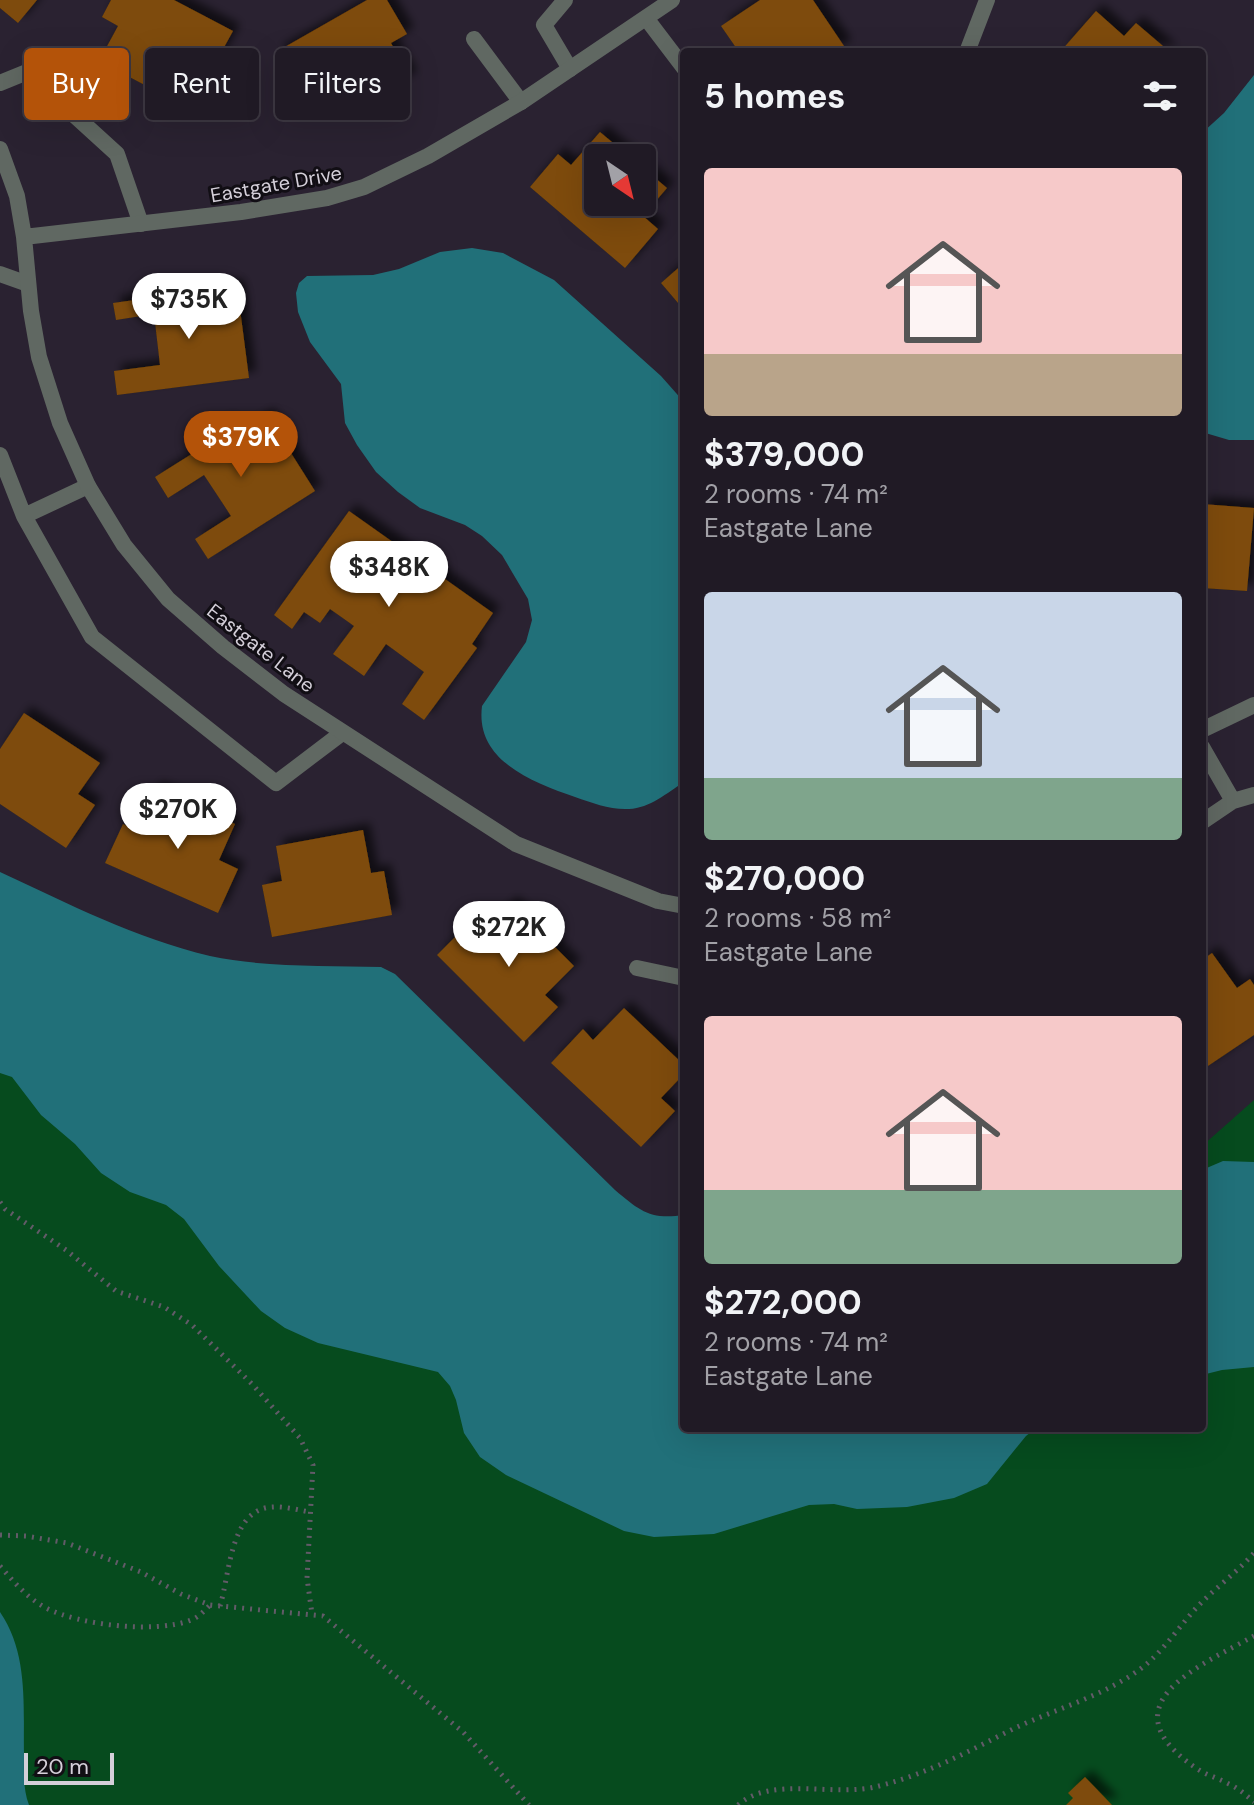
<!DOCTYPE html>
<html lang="en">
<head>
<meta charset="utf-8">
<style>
	body { margin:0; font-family:"DM Sans",sans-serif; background:#28232d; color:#f1f3f6; height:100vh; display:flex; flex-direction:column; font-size:30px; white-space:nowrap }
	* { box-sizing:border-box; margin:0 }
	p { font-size:26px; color:#a2a1a7 }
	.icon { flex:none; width:44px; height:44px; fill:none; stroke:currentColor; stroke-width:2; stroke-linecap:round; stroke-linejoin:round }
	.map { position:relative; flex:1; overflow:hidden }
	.drawer { position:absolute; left:680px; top:48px; width:526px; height:1384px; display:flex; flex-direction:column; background:#201a25; border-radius:8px; box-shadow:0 8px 32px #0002,0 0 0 2px #3d3842 }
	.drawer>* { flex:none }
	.guide { position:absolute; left:24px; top:48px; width:536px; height:72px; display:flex; gap:16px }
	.needle { width:52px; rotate:145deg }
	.tools { position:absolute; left:584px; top:144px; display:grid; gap:16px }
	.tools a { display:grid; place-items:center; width:72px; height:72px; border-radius:8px; background:#201a25; box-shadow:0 8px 32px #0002,0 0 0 2px #3d3842; font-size:40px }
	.scale { position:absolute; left:24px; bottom:20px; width:90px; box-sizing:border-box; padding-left:8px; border:4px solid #d4cfd9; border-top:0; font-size:22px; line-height:28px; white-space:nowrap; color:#d4cfd9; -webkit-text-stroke:6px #110e14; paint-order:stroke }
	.price { position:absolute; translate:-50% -68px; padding:0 18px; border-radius:28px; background:#fff; color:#222; font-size:26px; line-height:52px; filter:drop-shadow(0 2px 4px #0008) }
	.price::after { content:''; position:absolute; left:50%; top:48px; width:24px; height:18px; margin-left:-12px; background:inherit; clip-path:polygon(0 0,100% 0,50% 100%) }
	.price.active { background:#b45309; color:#fff }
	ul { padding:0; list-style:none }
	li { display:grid; align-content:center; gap:16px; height:424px; padding:0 24px }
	li span { display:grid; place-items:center; height:248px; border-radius:8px; color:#555 }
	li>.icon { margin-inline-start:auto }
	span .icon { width:144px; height:144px; fill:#fffc; stroke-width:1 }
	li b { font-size:34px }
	h2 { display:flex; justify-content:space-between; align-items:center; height:96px; padding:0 24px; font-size:34px }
	.pill { padding:0 28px; border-radius:8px; background:#201a25; box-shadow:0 8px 32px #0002,0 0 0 2px #3d3842; font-size:28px; line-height:72px }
	.pill.active { background:#b45309; color:#fff }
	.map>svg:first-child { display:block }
	.green { fill:#064b1e }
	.water { fill:#217079 }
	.building { fill:#7e4b08; filter:url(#shadow) }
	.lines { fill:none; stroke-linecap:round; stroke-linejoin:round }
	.path { stroke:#625b68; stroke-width:5; stroke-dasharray:2 6; stroke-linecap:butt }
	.service { stroke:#606862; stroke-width:16 }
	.minor { stroke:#606862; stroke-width:16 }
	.labels { text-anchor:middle; stroke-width:6; stroke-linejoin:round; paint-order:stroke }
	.street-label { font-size:20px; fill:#d4cfd9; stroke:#110e14 }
</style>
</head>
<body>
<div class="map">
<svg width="1254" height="1805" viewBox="0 0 1254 1805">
	<defs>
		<filter id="shadow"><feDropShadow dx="7" dy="-7" stdDeviation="4" flood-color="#0009"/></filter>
	</defs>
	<rect width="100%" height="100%" fill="#2a2231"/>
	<path class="green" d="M0,923L684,1428H1202V1146L1254,1100V1805H0Z"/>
	<path class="water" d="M1254,75V440H1229L1202,432V133L1224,113Z
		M472,248L503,253L554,280L661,376L684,402V782C667,793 650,808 629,809C610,810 593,803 575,797C533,782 475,761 482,706L526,642L532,620L528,599L502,555L482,536L465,525L420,508L398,492L376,472L357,445L345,423L341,384L310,342L298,312L296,293L299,283L307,276L373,275L399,269L440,252Z
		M0,872C69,904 135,938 210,956C266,968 325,965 381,967L395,974L615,1190C640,1211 650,1220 684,1215V1428H1036L1026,1436L987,1484L954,1498L907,1507L857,1509L834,1504L809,1505L714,1534L654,1537L624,1531L506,1475L480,1457L464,1433L456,1400L450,1386L438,1372L318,1343L285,1328L261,1311L219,1266L184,1219L166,1205L130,1192L101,1173L75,1144L41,1115L12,1077L0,1073Z
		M1223,1161L1254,1162V1367L1222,1370L1202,1375V1170Z
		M0,1612C29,1654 23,1708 24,1756C24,1772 23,1790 29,1805H0Z"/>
	<path class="building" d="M0,0H37L18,23L0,8Z
		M111,0H174L233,31L211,71L198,65L177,102L99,61L118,26L102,17Z
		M367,0H387L407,34L391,43L410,78L333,122L312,85L299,92L276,52Z
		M760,0H813L844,46L836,52H739L721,26Z
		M1096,11L1124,36L1136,23L1170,52H1060Z
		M600,132L631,158H598V202H642V167L667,188L643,216L658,229L625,268L530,187L558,154L571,165Z
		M684,263V310L661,283Z
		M237,286L249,378L117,395L114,371L160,365L154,314L116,320L113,303Z
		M267,415L315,491L208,559L195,539L231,516L204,475L168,498L155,477L198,450L193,443L227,421L236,435Z
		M1202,504L1254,508L1247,591L1202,588Z
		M349,511L493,613L472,644L477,648L424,720L402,704L424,672L386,644L364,676L333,654L354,626L330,609L320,623L304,612L292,629L274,615Z
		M24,713L100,763L78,794L95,805L66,848L0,804V749Z
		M155,788L235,824L219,860L238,869L218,913L105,863L123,824L136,830Z
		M363,830L371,873L384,871L392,915L272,937L262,885L282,881L276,846Z
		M511,903L574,966L545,995L558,1007L524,1042L437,955L469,923L480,934Z
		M1212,953L1237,988L1250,979L1254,985V1035L1202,1070V960Z
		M624,1008L684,1065V1074L661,1098L675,1111L641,1147L551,1063L583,1029L593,1040Z
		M1085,1777L1112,1805H1066L1073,1798L1068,1793Z"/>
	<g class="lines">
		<path class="path" d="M0,1202L5,1209L66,1250L116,1291L164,1307L192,1325L252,1384L300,1438L313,1465L307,1578L312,1614
			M0,1535L26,1536L67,1543L141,1572L181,1594L210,1605L323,1616L463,1732L529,1805
			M0,1566C14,1582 27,1598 46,1608C79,1625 156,1634 191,1620C199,1617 204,1611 210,1605
			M220,1606C230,1574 230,1509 272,1507C284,1506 298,1510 310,1512
			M1254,1636C1199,1666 1104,1705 1196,1768C1206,1775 1218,1778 1229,1784C1238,1788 1246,1795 1254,1802
			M738,1805C771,1775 835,1798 879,1786C927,1774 969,1751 1013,1729C1055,1709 1101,1697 1139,1670C1164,1652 1180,1624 1201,1603C1218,1586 1238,1571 1254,1553"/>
		<path class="service" d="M565,0L544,25L570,69
			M646,18L684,68
			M474,39L521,102
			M967,52L987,0
			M0,83L27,72L117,154L141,224
			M0,274L28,284
			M0,455L24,516L88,486
			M24,516L92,637L276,783L342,733
			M1202,747L1233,801L1202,822
			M1233,801L1254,795
			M637,968L684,978"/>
		<path class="minor" d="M0,149L17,196L24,237L31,311L39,357L60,423L88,486L124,545L168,599L223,647L284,694L516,844L658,901L684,906
			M24,237L241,212L327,198L364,187L428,156L521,102L672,0
			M1202,730L1254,705"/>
	</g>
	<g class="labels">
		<g class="street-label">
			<text transform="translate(276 184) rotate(-10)" y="7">Eastgate Drive</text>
			<text transform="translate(261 648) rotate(38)" y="7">Eastgate Lane</text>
		</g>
	</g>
</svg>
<div class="tools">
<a><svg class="needle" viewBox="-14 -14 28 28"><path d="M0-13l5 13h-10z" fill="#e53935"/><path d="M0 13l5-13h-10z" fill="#a2a1a7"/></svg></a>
</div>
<div class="scale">20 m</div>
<b class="price" style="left:189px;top:341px">$735K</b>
<b class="price active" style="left:241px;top:479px">$379K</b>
<b class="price" style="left:389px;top:609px">$348K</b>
<b class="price" style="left:178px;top:851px">$270K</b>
<b class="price" style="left:509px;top:969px">$272K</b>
<div class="guide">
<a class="pill active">Buy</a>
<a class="pill">Rent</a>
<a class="pill">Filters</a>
</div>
<section class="drawer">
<h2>5 homes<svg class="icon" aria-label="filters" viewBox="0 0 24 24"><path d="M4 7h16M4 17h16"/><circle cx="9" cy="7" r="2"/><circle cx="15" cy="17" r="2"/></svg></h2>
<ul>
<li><span style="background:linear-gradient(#f6c9c9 75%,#b9a48a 0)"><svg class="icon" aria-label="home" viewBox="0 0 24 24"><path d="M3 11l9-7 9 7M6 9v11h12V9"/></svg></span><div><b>$379,000</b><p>2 rooms · 74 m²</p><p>Eastgate Lane</p></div></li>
<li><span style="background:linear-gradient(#c9d6e8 75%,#7fa58c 0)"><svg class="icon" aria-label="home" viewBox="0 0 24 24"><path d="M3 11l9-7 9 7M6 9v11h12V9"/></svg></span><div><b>$270,000</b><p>2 rooms · 58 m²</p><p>Eastgate Lane</p></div></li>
<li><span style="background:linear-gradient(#f6c9c9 70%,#7fa58c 0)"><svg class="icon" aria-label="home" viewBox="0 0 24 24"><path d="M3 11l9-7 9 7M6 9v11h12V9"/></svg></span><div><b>$272,000</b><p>2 rooms · 74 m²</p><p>Eastgate Lane</p></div></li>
</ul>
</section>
</div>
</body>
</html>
